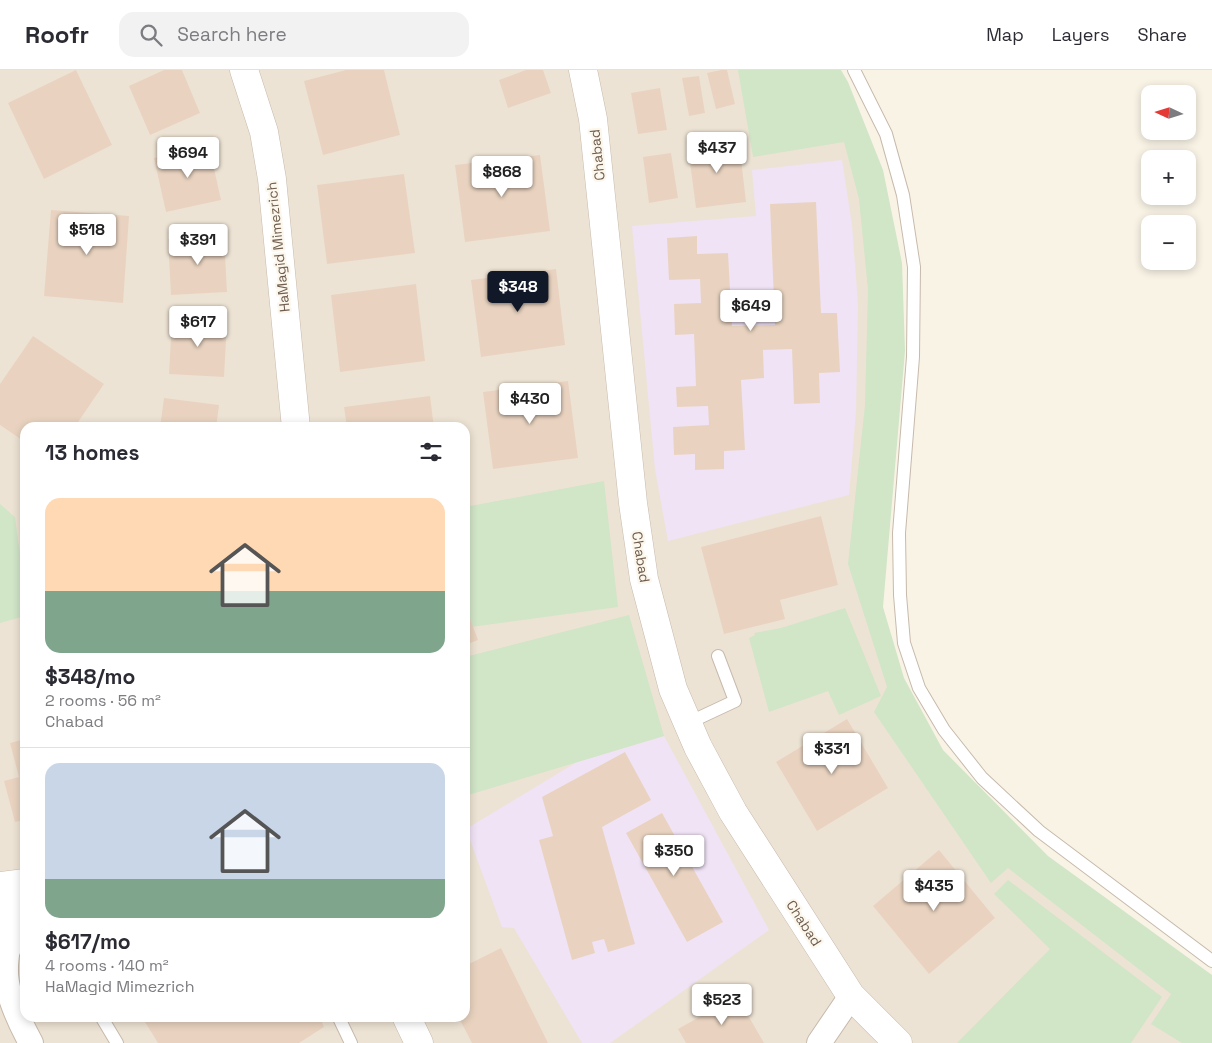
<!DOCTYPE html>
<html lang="en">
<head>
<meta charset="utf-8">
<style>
	body { margin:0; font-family:"Space Grotesk",sans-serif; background:#f2f2f3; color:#2b2b33; height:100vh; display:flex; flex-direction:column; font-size:19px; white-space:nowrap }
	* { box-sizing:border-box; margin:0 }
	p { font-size:16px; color:#7c7c81 }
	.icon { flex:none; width:28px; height:28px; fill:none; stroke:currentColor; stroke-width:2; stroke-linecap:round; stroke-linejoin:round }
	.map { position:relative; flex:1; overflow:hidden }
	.drawer { position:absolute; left:20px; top:352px; width:450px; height:600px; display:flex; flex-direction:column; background:#fff; border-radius:15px; box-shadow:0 2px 8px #0003 }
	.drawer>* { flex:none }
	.needle { width:32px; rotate:274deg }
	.tools { position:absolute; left:1141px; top:15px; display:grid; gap:10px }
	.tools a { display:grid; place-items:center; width:55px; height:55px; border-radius:10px; background:#fff; box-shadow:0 2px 8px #0003; font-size:25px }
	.price { position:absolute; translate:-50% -42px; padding:0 11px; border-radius:5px; background:#fff; color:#222; font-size:16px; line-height:32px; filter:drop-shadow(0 1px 2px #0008) }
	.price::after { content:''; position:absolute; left:50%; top:30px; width:15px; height:11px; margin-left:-8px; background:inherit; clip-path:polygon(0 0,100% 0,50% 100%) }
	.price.on { background:#111827; color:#fff }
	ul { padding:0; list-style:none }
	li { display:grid; align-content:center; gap:10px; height:265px; padding:0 25px }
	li+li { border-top:1px solid #e1e1e2 }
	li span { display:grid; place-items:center; height:155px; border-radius:15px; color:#555 }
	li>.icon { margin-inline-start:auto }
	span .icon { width:90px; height:90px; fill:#fffc; stroke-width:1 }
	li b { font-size:21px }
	h2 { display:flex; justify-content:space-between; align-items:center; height:60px; padding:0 25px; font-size:21px }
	header { display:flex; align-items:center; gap:30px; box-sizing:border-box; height:70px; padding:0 25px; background:#fff; border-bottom:1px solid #e1e1e2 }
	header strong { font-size:24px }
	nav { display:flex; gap:28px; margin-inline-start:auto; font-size:18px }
	.search { width:350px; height:45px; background:#f2f2f3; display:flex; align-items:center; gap:12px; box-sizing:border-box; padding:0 18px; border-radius:15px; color:#7c7c81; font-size:19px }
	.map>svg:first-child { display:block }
	.residential { fill:#ede3d4; fill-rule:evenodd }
	.education { fill:#f0e3f5 }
	.green { fill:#d1e5c7 }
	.building { fill:#e9d3c0 }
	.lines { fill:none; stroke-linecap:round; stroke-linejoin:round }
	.service-casing { stroke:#c6baac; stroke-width:14 }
	.minor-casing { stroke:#c6baac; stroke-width:26 }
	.tertiary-casing { stroke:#c6baac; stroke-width:29 }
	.service { stroke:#fff; stroke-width:12 }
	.minor { stroke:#fff; stroke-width:24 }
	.tertiary { stroke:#fff; stroke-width:28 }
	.labels { text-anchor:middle; stroke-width:4.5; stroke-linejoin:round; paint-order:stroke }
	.street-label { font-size:14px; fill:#6f5d4f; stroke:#fcf7ec }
</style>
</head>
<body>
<header>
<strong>Roofr</strong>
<div class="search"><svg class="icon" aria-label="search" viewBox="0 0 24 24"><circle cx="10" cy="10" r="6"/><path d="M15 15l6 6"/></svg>Search here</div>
<nav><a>Map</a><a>Layers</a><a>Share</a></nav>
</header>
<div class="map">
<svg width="1212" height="973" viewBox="0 0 1212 973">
	<rect width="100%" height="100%" fill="#f9f3e6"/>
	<path class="residential" d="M0,0H815L865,97L876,233L872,528L914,658L1033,781L1212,916V973H0ZM25,358H465V948H25Z"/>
	<path class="education" d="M842,90L852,155L858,234L856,341L849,425L668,471L655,399L632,156L756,146L752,100Z
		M664,666L769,860L610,973H582L514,858L502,857L466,759L577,692Z"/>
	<path class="green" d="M738,0H841L848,12L883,100L902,193L905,281L883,537L904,608L943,680L1048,786L1212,905V973H1182L1151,954L1171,924L1008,798L991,813L874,642L887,617L848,494L865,335L868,220L859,129L844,72L753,87Z
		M604,411L618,537L471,557L465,518V437Z
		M0,434L15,447L25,523V546L0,553Z
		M845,538L881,626L839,645L828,621L769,642L749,568L755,565L754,563L781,558Z
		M629,545L664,666L465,726V587Z
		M1008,810L1162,927L1131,973H957L1050,879L994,824Z"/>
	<path class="building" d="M76,0L112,75L44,109L8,33Z
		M164,0H182L200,43L150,65L129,16Z
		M346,0H384L400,65L323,85L304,11Z
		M526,0H543L551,23L508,38L499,10Z
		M721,0H727L735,34L716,39L707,3Z
		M699,6L705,43L689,46L682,8Z
		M660,18L667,60L638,64L631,23Z
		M739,71L746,132L696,138L688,77Z
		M209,76L221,130L166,142L154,88Z
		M671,83L678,128L649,133L643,87Z
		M540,85L550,161L465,172L455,95Z
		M404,104L415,183L327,194L317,115Z
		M816,132L821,243H837L840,302L819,303L820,333L794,334L792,279L763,280L764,308L741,310L745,380L724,381V399L695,400V384L674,385L673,357L709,355L708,336L677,337L676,317L696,316L694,264L675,265L674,234L701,233L700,209L669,210L667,168L697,166V184L728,183L732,256L775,255L770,134Z
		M51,140L129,146L123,233L44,226Z
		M224,166L227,222L171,225L168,169Z
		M556,199L565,275L481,287L471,210Z
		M416,214L425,291L340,302L331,225Z
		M172,249L227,252L224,307L169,304Z
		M33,266L104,314L74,358H25V372L0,355V314Z
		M568,311L578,388L493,399L483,322Z
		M430,326L434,358H347L344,337Z
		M164,328L219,335L216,358H160Z
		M821,446L838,515L780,530L785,549L724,564L701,477Z
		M465,535L478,570L465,575Z
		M847,649L888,718L817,761L776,692Z
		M25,669V750L15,752L4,711L19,707L10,673Z
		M625,682L651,730L602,757L635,874L608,882L604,869L592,872L595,883L572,890L539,770L553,766L542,727Z
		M662,743L723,852L687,872L626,763Z
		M939,780L995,848L929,904L873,836Z
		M501,878L548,973H472L459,948H465V896Z
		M737,926L764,973H686L678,959Z
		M152,948H320L324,957L299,973H158L145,952Z"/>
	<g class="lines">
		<defs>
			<path id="service" d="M854,0L886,64L903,125L914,197L913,287L899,463L900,525L904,573L919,618L944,660L982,708L1039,761L1212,891
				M688,653L735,631L718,586
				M102,948L117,973
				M339,948L351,973"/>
			<path id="minor" d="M8,878C7,885 6,891 6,898C5,922 20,953 31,973
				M819,973L851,926"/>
			<path id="tertiary" d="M244,0L264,62L272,109L296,358
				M583,0L593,49L633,433L644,509L673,619L698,677L733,742L851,926L898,973
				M0,816L25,813
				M0,821C20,841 16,868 0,889
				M407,948L419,973"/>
		</defs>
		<use href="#service" class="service-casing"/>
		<use href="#minor" class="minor-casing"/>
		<use href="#tertiary" class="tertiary-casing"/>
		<use href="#service" class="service"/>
		<use href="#minor" class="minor"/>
		<use href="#tertiary" class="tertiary"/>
	</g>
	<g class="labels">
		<g class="street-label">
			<text transform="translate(597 85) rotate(-96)" y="5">Chabad</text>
			<text transform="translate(278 177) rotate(-96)" y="5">HaMagid Mimezrich</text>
			<text transform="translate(641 487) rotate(81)" y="5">Chabad</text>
			<text transform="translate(804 853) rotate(57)" y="5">Chabad</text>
		</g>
	</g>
</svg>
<div class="tools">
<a><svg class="needle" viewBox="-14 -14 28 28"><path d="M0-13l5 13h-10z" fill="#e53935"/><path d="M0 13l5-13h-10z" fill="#7c7c81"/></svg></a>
<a>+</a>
<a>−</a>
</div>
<b class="price" style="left:717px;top:104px">$437</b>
<b class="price" style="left:188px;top:109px">$694</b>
<b class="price" style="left:502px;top:128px">$868</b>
<b class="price" style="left:87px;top:186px">$518</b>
<b class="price" style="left:198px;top:196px">$391</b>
<b class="price on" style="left:518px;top:243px">$348</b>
<b class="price" style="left:751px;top:262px">$649</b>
<b class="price" style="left:198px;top:278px">$617</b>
<b class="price" style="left:530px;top:355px">$430</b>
<b class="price" style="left:832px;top:705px">$331</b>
<b class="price" style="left:674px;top:807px">$350</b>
<b class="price" style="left:934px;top:842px">$435</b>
<b class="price" style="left:722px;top:956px">$523</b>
<section class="drawer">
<h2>13 homes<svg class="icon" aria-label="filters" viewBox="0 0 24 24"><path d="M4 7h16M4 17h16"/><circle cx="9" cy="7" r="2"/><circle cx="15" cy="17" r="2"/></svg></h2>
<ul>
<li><span style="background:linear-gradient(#ffd9b3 60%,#7fa58c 0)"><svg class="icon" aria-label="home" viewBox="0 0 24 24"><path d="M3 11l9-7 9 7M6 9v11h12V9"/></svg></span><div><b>$348/mo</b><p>2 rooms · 56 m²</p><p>Chabad</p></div></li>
<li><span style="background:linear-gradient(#c9d6e8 75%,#7fa58c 0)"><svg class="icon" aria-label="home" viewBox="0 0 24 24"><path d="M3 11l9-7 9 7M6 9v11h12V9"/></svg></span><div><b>$617/mo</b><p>4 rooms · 140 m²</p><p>HaMagid Mimezrich</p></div></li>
</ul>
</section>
</div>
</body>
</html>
